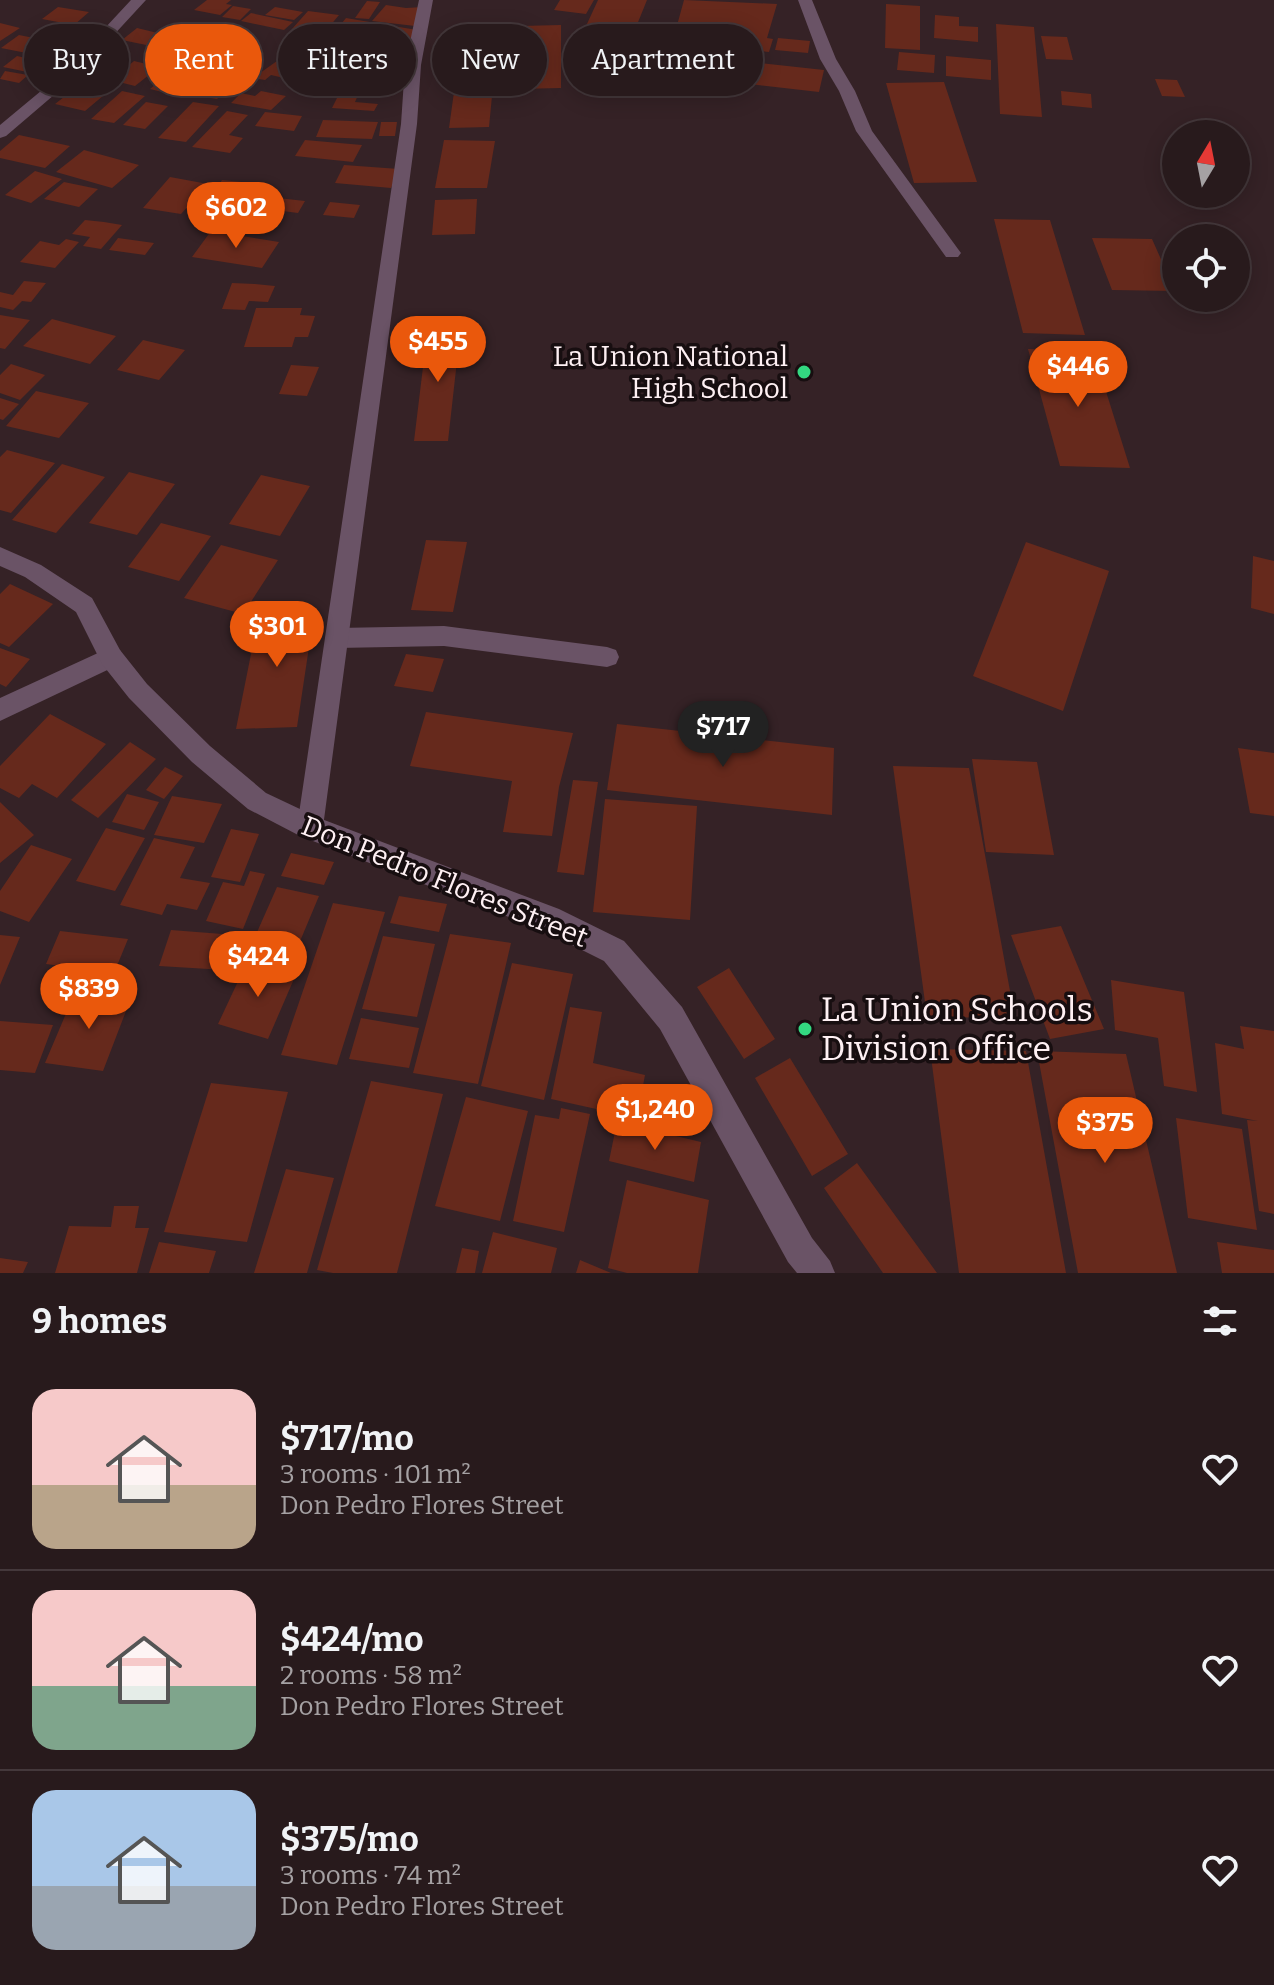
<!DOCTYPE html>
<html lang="en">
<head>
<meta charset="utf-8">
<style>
	body { margin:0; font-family:Bitter,serif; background:#302325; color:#f1f3f6; height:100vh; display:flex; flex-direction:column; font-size:30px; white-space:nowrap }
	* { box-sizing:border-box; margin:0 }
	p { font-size:26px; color:#a5a1a3 }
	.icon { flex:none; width:44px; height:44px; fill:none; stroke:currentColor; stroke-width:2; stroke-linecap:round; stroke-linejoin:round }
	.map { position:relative; height:1273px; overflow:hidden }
	.drawer { display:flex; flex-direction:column; background:#281a1c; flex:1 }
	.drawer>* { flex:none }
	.hud { position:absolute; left:24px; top:24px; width:800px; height:72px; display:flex; gap:16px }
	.needle { width:52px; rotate:10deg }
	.controls { position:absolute; left:1162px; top:120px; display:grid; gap:16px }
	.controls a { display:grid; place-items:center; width:88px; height:88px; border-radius:50%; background:#281a1c; box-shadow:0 4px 20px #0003,0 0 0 2px #44383b; font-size:40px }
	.price { position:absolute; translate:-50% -68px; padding:0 18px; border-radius:28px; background:#ea580c; color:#fff; font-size:26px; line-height:52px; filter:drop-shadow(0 2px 4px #0008) }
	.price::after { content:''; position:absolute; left:50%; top:48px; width:24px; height:18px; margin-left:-12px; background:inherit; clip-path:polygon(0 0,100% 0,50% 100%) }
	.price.current { background:#222; color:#fff }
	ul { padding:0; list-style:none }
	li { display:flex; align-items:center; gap:24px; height:200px; padding:0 32px }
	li+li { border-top:2px solid #44383b }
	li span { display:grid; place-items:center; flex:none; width:224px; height:160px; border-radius:24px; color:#555 }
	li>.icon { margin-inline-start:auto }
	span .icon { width:96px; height:96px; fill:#fffc; stroke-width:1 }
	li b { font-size:34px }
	h2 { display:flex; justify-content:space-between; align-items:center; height:96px; padding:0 32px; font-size:34px }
	.tag { padding:0 28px; border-radius:36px; background:#281a1c; box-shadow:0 4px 20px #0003,0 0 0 2px #44383b; font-size:28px; line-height:72px }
	.tag.current { background:#ea580c; color:#fff }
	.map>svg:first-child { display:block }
	.building { fill:#66291c }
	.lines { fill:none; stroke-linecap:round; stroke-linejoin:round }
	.service { fill:#6a5366; fill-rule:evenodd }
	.minor { fill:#6a5366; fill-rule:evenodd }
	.tertiary { fill:#6a5366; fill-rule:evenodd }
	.poi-dot { fill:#33d881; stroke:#170e10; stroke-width:3 }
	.labels { text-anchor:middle; stroke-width:7; stroke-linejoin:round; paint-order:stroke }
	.poi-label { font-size:28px; fill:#fef0f3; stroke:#170e10; text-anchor:end }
	.street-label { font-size:28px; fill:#fef0f3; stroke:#170e10 }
	.near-poi-label { font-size:34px; fill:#fef0f3; stroke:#170e10; text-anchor:start }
</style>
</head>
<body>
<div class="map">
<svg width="1274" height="1273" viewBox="0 0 1274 1273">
	<rect width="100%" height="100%" fill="#352226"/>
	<path class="building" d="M207,0H231L226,4L232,5L220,15L194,10Z
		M560,0H594L586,14L554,10Z
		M598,0H647L630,42L581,37Z
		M684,0L777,4L767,38L773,39L769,52L723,47L727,34H722L718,47L689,44L694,31L676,29Z
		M367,1L380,2L369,19L355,18Z
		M886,4L920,6V50L885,48Z
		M386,5L406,8L423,7L415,26L372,21Z
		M233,6L251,9L240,20L222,17Z
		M58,7L89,12L74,25L42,19Z
		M275,7L303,12L294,20L265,15Z
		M308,11L339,15L324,33L292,29Z
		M251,13L293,22L284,30L241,21Z
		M935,15L959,17V26L978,27V42L934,38Z
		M346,18L417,30L409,40L394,46L337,37L342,30L337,29Z
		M0,23L20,28L0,41Z
		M996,24L1034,27L1042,117L1000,114Z
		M561,25V88L517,89L520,26Z
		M137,28L166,35L151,46L122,40Z
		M19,35L69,45L52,58L1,48Z
		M1041,36L1067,37L1073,60L1046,59Z
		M324,38L323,54L297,56V40Z
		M778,38L810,41L808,53L775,50Z
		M576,43L824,70L819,92L567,63Z
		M181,48L211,54L195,68L164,62Z
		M102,52L119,55L112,61L122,63L97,84L70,78Z
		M899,52L935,55L934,73L897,70Z
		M231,55L263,61L234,89L201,82Z
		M496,55L489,127L449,128L459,56Z
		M17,56L51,64L37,74L3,67Z
		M946,56L991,60V80L946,76Z
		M134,61L159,67L135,86L111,80Z
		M277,61L310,68L297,81L271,75L265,80L253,78Z
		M197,68L210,71L197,82L185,79Z
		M5,71L28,75L19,83L0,79Z
		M162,79L183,84L170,94L150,89Z
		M1155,79L1177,80L1185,97L1162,96Z
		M944,82L977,182L914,183L886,83Z
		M82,83L110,90L85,111L55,104Z
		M189,84L226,90L217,99L180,93Z
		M122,91L145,96L114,123L91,119Z
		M261,91L286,96L271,110L231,103L241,93L255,96Z
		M1061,91L1091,94L1092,108L1062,105Z
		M340,92L359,93L355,102L378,104L374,111L332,108Z
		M146,102L168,106L145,129L123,125Z
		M193,102L219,106L186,142L158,138Z
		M227,111L248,115L229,135L243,138L230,153L192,147Z
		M265,112L302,116L294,131L255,126Z
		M323,120L378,122L372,139L316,137Z
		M381,122H397L395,136H379Z
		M19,135L70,146L45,168L0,158V151Z
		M305,140L362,145L353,162L295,156Z
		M444,140L495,141L487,188H435Z
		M84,150L139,165L112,188L56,172Z
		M344,165L399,169L391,188L335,183Z
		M35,171L62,179L31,203L5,195Z
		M170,177L208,184L181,214L143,208Z
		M222,180L261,184L245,210L205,206Z
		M64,182L98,189L79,207L44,199Z
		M260,196L305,201L298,213L252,207Z
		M477,199L475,234L432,235L435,200Z
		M330,202L360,205L354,218L323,215Z
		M994,219L1050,220L1085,335L1023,333Z
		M85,220L104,222L122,225L101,249L83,246L90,237L72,234Z
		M211,231L279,242L262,268L192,257Z
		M118,238L154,243L145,255L109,250Z
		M1092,238L1152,239L1175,291L1112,290Z
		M66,239L79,242L55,268L20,262L40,241L59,245Z
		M24,281L46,283L31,302L22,301L13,310L0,307V292L13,295Z
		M232,283L255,284L275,286L268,302L249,301L245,310L222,309Z
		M256,308H302L300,315L315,316L308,337H295L292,347H244Z
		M0,315L30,320L5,349L0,348Z
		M52,319L116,336L90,364L23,346Z
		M461,325L448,441H414L428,326Z
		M143,340L185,350L159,380L117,370Z
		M1028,349L1093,350L1130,468L1060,466Z
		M11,364L45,375L20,400L0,393V375Z
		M291,365L319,367L307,396L279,394Z
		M36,391L89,403L59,438L6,426Z
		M0,398L19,404L3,420L0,419Z
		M7,450L55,463L11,513L0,510V457Z
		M62,464L105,477L56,533L12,520Z
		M129,472L175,484L137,535L89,523Z
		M261,475L310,486L280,536L229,524Z
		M161,523L211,536L179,581L128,567Z
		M426,540L467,542L453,612L411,610Z
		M1026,542L1109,571L1063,711L973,676Z
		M221,545L278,560L243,614L184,598Z
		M1253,556L1274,561V614L1251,608Z
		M10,584L53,604L9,647L0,643V594Z
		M315,607L297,727L236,729L260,609Z
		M0,648L30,659L6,687L0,684Z
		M406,654L444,659L433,692L394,686Z
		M426,712L573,733L559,787L552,836L503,832L512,781L410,766Z
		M50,714L106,744L57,798L32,784L19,798L0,788V766Z
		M617,724L834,748L832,815L607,790Z
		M130,742L156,759L98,818L71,800Z
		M1238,748L1274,753V816L1250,813Z
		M972,759L1037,762L1054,855L986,852Z
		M893,766L969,768L1015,1018L927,1017Z
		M165,767L183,776L164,799L146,790Z
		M573,780L598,782L584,875L557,872Z
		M127,794L159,802L144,830L112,822Z
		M172,796L222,804L204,843L154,835Z
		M605,799L697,806L690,920L593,912Z
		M0,802L34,835L0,863Z
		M106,828L145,838L115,891L76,881Z
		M231,829L259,834L240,882L211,877Z
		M154,838L195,847L180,878L210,883L197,910L167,904L162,915L120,905Z
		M31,845L72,859L29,922L0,911V891Z
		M291,853L334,862L324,885L281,876Z
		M250,871L265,874L243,929L206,921L223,882L244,886Z
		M277,887L319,896L293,958L250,948Z
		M399,896L447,904L439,932L390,923Z
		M333,903L385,912L337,1065L281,1055Z
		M1061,926L1104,1029L1050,1039L1011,935Z
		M171,930L235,935L225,970L159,966Z
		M60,931L128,939L114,973L46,964Z
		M450,934L511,943L478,1084L413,1073Z
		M0,935L20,937L0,985Z
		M383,936L435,944L417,1017L362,1009Z
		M248,960L297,972L268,1039L218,1024Z
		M512,963L573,974L544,1100L481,1086Z
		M729,968L775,1039L744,1059L697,987Z
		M1111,980L1184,992L1197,1092L1164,1086L1158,1038L1115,1030Z
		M76,990L131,998L103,1071L45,1063Z
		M570,1007L602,1012L593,1063L645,1075L637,1118L551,1099Z
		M361,1018L419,1028L409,1068L349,1059Z
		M0,1021L53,1025L35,1073L0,1070Z
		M1240,1026L1274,1031V1214L1259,1211L1247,1120L1258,1121L1222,1114L1215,1043L1244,1049Z
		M930,1049L1026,1051L1066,1273H959Z
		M1037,1051L1126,1054L1177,1273H1078Z
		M790,1058L848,1154L812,1176L755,1078Z
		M371,1081L443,1094L397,1273H333L317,1270Z
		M211,1083L288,1092L247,1242L164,1232Z
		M466,1097L528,1111L500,1221L435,1206Z
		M561,1108L590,1114L564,1232L513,1221L535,1115L559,1119Z
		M1176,1118L1242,1129L1257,1230L1188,1218Z
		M617,1122L701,1142L694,1182L609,1161Z
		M857,1163L937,1273H883L824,1188Z
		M286,1169L334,1178L307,1273H254Z
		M627,1180L709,1200L698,1273H627L608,1268Z
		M114,1206H139L135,1228H149L137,1273H55L69,1226L111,1227Z
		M493,1232L557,1248L551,1273H482Z
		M159,1242L216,1251L209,1273H149Z
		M1217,1242L1274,1250V1273H1222Z
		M462,1248L479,1251L475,1273H456Z
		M0,1258L28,1262L23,1273H0Z
		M580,1260L611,1273H576Z"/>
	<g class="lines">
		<path class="service" d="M798,0H812L836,59L855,91L872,131L958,249L961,253L958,257H946L856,131L839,91L820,59Z
			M444,626L607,647L616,650L619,657L616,664L607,667L444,646L337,648L329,645L325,638L329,631L337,628Z"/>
		<path class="minor" d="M131,0H146L75,77L6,136L0,138V125L65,71Z
			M419,0H433L421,65L417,124L323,827L320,836L310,839L300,836L297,827L401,124L405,65Z
			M111,647L120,650L123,657L120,664L0,721V698Z"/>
		<path class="tertiary" d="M0,547L41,565L92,598L120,650L147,684L210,746L266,793L319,818L559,909L624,941L682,1007L812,1238L830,1261L835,1273H797L788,1262L660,1029L604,961L540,929L300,836L248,809L192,762L129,698L102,664L76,612L25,577L0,566Z"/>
	</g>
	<g class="poi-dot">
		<circle cx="804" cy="372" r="8"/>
		<circle cx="805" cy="1029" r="8"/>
	</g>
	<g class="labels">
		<g class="poi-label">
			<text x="788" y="366">La Union National<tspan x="788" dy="32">High School</tspan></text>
		</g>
		<g class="street-label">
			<text transform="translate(445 881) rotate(22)" y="10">Don Pedro Flores Street</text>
		</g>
		<g class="near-poi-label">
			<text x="821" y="1021">La Union Schools<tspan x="821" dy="39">Division Office</tspan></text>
		</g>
	</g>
</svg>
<div class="controls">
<a><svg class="needle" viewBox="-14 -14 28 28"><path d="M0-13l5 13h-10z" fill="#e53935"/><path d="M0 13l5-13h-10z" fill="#a5a1a3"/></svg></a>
<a><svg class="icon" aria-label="locate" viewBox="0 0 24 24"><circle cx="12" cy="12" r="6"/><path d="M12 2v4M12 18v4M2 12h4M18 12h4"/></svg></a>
</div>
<b class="price" style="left:236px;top:250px">$602</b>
<b class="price" style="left:438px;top:384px">$455</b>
<b class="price" style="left:1078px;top:409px">$446</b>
<b class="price" style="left:277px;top:669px">$301</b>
<b class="price current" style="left:723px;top:769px">$717</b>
<b class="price" style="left:258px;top:999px">$424</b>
<b class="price" style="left:89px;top:1031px">$839</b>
<b class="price" style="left:655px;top:1152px">$1,240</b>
<b class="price" style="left:1105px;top:1165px">$375</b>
<div class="hud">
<a class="tag">Buy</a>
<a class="tag current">Rent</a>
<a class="tag">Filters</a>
<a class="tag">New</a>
<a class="tag">Apartment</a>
</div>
</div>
<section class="drawer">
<h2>9 homes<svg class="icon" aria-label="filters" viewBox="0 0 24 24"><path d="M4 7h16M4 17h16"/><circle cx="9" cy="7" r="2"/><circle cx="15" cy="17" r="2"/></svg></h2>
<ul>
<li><span style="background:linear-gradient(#f6c9c9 60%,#b9a48a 0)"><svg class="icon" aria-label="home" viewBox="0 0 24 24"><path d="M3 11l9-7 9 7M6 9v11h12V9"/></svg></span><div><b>$717/mo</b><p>3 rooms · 101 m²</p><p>Don Pedro Flores Street</p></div><svg class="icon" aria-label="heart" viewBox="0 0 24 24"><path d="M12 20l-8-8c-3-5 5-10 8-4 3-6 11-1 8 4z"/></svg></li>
<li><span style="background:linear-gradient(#f6c9c9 60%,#7fa58c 0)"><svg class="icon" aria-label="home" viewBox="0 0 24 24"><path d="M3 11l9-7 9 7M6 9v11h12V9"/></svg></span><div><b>$424/mo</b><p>2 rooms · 58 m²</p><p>Don Pedro Flores Street</p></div><svg class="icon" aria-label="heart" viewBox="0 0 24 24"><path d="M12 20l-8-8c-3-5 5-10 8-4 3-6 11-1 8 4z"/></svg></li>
<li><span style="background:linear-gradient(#a9c7e8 60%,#9aa5b1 0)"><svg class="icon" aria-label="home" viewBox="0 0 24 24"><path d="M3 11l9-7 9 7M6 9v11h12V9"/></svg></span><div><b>$375/mo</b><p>3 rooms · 74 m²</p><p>Don Pedro Flores Street</p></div><svg class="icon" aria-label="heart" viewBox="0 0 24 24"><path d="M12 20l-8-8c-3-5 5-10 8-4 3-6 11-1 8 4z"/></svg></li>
</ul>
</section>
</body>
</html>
